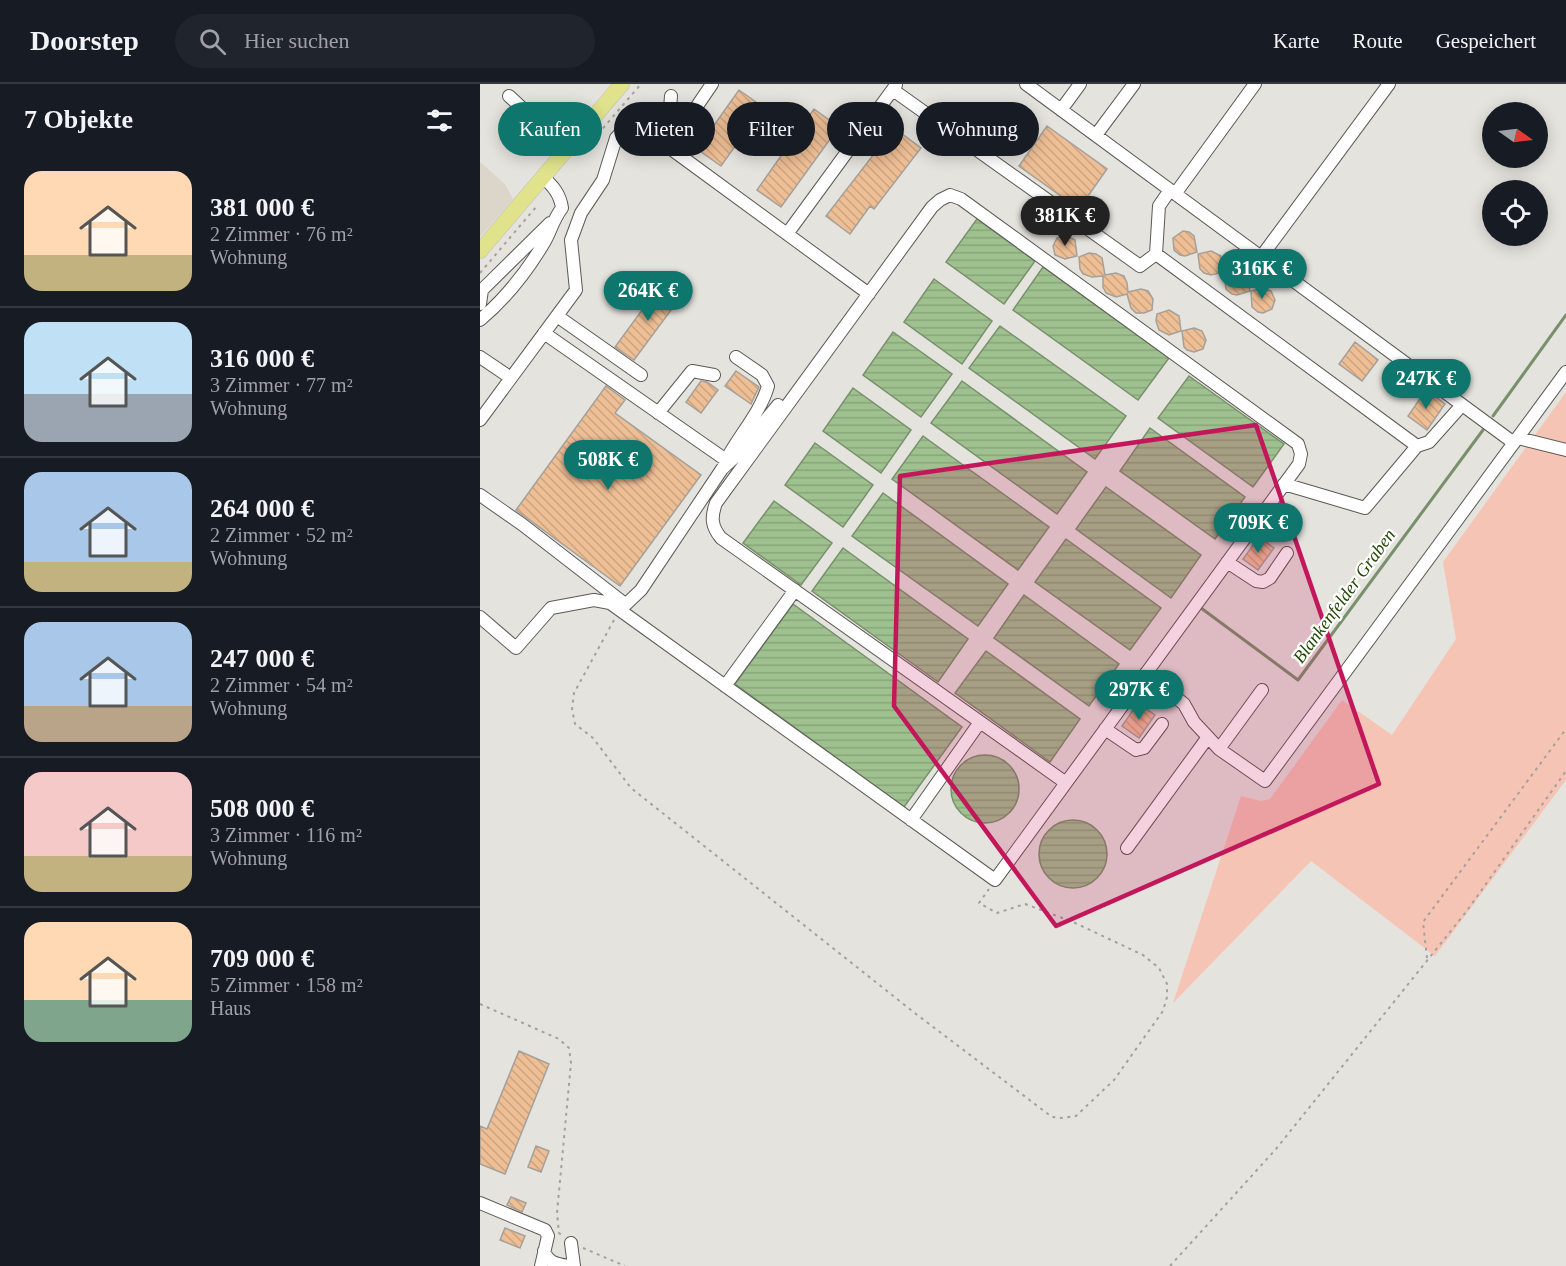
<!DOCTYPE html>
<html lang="de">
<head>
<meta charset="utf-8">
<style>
	body { margin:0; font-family:Georgia,serif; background:#20242c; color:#f1f3f6; height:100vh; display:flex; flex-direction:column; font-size:22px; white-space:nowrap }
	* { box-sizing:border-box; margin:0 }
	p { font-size:20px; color:#9ea1a6 }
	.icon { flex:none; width:33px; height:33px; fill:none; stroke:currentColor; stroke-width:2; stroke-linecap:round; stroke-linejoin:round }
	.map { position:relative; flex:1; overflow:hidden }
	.drawer { display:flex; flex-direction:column; background:#171b24; width:480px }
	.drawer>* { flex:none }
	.banner { position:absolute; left:18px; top:18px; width:570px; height:54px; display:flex; gap:12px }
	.needle { width:39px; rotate:104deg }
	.fabs { position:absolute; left:1002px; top:18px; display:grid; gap:12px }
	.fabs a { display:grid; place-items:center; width:66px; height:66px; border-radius:50%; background:#171b24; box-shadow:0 3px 15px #0003; font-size:30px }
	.price { position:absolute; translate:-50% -51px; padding:0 14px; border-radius:21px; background:#0f766e; color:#fff; font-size:20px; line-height:39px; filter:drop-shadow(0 2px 3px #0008) }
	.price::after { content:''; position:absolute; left:50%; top:36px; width:18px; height:14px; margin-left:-9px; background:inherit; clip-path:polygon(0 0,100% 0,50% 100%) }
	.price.on { background:#222; color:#fff }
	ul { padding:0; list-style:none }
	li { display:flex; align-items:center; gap:18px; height:150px; padding:0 24px }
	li+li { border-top:2px solid #363941 }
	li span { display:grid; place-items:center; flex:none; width:168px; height:120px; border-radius:18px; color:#555 }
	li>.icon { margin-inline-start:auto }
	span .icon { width:72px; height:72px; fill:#fffc; stroke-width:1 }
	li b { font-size:26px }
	h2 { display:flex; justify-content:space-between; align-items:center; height:72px; padding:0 24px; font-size:26px }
	.pill { padding:0 21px; border-radius:27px; background:#171b24; box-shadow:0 3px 15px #0003; font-size:21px; line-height:54px }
	.pill.on { background:#0f766e; color:#fff }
	header { display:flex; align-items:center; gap:36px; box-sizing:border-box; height:84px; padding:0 30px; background:#171b24; border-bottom:2px solid #363941 }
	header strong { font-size:28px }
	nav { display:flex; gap:33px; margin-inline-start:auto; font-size:21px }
	.search { width:420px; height:54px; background:#20242c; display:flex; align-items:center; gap:15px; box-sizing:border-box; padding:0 21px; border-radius:33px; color:#9ea1a6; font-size:22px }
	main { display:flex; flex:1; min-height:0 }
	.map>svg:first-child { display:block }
	.built { fill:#dbd6c9 }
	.grass { fill:#f6c4b4 }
	.water { fill:url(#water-rules); stroke:#78906c; stroke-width:1.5 }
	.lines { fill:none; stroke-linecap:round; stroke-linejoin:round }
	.stream { stroke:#78906c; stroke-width:3 }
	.building { fill:url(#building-back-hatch); stroke:#a4a09b; stroke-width:1.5 }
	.minor-casing { stroke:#5c5a55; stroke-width:14 }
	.major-casing { stroke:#c0bfbf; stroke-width:16 }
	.path { stroke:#a3a19d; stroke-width:2; stroke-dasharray:3 4.5; stroke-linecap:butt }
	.minor { stroke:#fff; stroke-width:12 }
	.major { stroke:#e1e38c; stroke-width:15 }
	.marked { fill:#c2185b; fill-opacity:0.2; stroke:#c2185b; stroke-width:4.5; stroke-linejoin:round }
	.labels { text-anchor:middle; stroke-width:4.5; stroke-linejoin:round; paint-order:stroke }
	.water-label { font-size:18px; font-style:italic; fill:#204800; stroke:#fff }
</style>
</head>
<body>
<header>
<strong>Doorstep</strong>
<div class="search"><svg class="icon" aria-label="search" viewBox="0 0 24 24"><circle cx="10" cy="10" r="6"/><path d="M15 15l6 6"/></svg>Hier suchen</div>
<nav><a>Karte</a><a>Route</a><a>Gespeichert</a></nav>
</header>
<main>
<section class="drawer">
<h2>7 Objekte<svg class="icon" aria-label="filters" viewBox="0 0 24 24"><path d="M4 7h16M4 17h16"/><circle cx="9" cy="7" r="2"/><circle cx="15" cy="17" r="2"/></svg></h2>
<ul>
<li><span style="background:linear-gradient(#ffd9b3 70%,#c2b280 0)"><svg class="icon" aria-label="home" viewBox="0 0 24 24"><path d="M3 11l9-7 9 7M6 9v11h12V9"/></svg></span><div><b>381 000 €</b><p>2 Zimmer · 76 m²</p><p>Wohnung</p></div></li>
<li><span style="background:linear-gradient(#bfe0f5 60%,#9aa5b1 0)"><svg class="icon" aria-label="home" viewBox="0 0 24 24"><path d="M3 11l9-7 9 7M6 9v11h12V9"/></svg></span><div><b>316 000 €</b><p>3 Zimmer · 77 m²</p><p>Wohnung</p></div></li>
<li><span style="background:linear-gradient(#a9c7e8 75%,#c2b280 0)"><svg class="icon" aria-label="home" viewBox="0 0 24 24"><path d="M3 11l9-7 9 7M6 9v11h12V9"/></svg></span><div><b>264 000 €</b><p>2 Zimmer · 52 m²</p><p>Wohnung</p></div></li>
<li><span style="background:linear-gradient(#a9c7e8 70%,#b9a48a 0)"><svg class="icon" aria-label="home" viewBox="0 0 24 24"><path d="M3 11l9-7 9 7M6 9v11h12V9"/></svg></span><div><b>247 000 €</b><p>2 Zimmer · 54 m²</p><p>Wohnung</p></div></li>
<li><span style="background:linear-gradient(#f6c9c9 70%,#c2b280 0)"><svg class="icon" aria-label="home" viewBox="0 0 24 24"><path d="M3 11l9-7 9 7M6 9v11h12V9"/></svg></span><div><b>508 000 €</b><p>3 Zimmer · 116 m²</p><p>Wohnung</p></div></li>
<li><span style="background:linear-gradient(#ffd9b3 65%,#7fa58c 0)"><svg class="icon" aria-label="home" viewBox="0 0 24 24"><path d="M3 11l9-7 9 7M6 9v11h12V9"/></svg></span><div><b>709 000 €</b><p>5 Zimmer · 158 m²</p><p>Haus</p></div></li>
</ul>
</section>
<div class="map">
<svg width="1086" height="1182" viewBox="0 0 1086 1182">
	<defs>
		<pattern id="water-rules" width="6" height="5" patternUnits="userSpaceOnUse" patternTransform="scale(1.5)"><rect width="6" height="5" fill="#9fc18f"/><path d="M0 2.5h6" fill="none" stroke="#88a57b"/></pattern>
		<pattern id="building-back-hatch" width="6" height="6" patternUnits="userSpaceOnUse" patternTransform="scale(1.5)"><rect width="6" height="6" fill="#eebe95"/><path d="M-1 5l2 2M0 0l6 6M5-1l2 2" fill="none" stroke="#cca380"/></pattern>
	</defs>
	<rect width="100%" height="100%" fill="#e5e3dd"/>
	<path class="built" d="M0,78L25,100L33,115L0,153Z"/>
	<path class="grass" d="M1086,308V696L955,872L831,777L693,919L761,712L781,717L790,715L862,616L912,651L976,555L963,478Z"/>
	<path class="water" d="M497,135L555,177L524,220L466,178Z
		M563,183L689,274L658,316L533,226Z
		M454,195L512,237L482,280L424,238Z
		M520,242L646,332L615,375L489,284Z
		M413,248L472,290L441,333L383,291Z
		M709,292L804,360L773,403L678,334Z
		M482,297L607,388L577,430L451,339Z
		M373,304L431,346L401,389L343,347Z
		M670,344L765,413L735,455L640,387Z
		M443,352L569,443L538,486L412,395Z
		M335,359L393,401L363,443L305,401Z
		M626,403L721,471L691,514L596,445Z
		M403,409L528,500L498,542L372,452Z
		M294,417L352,459L321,501L263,459Z
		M586,455L681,524L650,566L555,498Z
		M363,464L488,555L458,598L332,507Z
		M544,511L639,580L609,622L514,554Z
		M313,520L482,643L424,723L255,600Z
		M506,567L600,635L570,678L475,609Z
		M471 705a34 34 0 1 1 68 0a34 34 0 1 1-68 0Z
		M559 770a34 34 0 1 1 68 0a34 34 0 1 1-68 0Z"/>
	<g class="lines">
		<path class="stream" d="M1013,332L1086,231
			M721,524L818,596L1003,346"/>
	</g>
	<path class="building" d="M259,6L283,23L241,82L217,65Z
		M334,25L359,43L301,123L277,106Z
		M567,42L627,85L599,125L539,82Z
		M414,44L441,64L394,125L390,122L370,150L346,132Z
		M703,147L709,148L714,152L717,168L705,172L700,171L694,166L693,154Z
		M585,151L595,156L597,172L585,175L575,171L573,162L577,154Z
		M731,167L741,172L743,188L731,191L724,189L720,185L718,170Z
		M609,169L616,170L622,174L625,191L636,189L644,192L647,199L648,208L661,205L668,207L673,215L672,226L664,229H656L651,224L647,210L636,213L626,209L623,203V192L612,193L603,190L600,185L599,173Z
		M757,186L767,192L770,207L757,211L752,210L746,205L744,189Z
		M181,200L200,214L154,276L135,263Z
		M783,204L791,207L795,216L792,225L783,229L778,228L772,223L771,207Z
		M689,226L699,232L701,247L689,251L679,246L676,237L677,230Z
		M714,244L722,247L726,256L723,265L714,268L707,266L704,263L702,247Z
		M875,258L898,276L882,297L859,280Z
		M256,287L279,303L271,320L245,302Z
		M221,297L227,298L238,306L221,329L206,318Z
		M126,302L145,316L135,329L221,391L140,502L36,426Z
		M946,306L965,320L947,346L928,332Z
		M779,453L794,464L778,486L763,475Z
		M658,619L675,631L659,654L642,642Z
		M39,967L69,980L25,1090L0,1080V1042L7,1045Z
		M56,1062L69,1067L61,1088L48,1083Z
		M31,1113L46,1119L42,1128L27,1121Z
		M25,1144L45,1152L40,1164L20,1156Z"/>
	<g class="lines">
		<defs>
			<path id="minor" d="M546,0L1034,359
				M413,6L660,182L676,170L679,122L690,106
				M29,12L86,65
				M190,26L213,28L232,0
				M581,26L600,0
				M616,51L654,0
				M187,62L191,12
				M695,110L775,0
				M307,150L416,1
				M676,170L937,362
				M781,173L909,0
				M0,220L2,206L70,139
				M77,232L161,291
				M0,236C26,214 48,186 65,157C71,146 74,134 82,124C80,110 73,102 63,93
				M64,249L246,376
				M0,273L31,294
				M178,329L212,287L234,291
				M0,336L96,206L91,156L101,129L123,96L136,54L148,41L161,38L170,42L187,62L389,210
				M1038,354L1086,366
				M245,378C258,352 280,330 288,302L282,291L256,273
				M804,400L885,424L937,362L949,358L982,321
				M0,411L43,441L145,520
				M747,478L776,497L783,498L790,494L807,469
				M140,526L161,506L242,385L257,371L298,321
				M0,533L36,564L71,524L114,516L130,519L515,796L819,380L821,370L818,360L481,115L470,111L460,116L452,123L236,419C231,433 231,442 241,454L586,699
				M666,589L704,620L714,638L728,653
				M245,602L315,506
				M625,645L656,666L664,664L682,640
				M739,665L782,606
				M431,736L500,638
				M647,764L728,653L739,665L785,697L1086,288
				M0,1119L65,1146L68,1152L61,1182
				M91,1159L94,1182
				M64,1167C68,1179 77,1180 89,1182"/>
			<path id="major" d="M0,167L142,0"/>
		</defs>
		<use href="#minor" class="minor-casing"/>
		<use href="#major" class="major-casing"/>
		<path class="path" d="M118,50L161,0
			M0,189L56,123
			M134,536L94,609L92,625L95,640L113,654L151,704L436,930L572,1033L582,1034L596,1032L634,996L683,927L687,913V900L679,884L663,871L593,838L545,820L517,829L499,819L509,805
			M947,874L943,838L1086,645
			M0,920L79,955L89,964L91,979L77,1129L79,1149L83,1152
			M103,1164L145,1182
			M690,1182L796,1065L986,828L1086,687"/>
		<use href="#minor" class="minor"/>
		<use href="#major" class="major"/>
	</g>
	<path class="marked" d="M776,341L899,700L576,842L414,622L420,392Z"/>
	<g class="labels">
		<g class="water-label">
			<text transform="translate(864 512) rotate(-54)" y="6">Blankenfelder Graben</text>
		</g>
	</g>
</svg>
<div class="fabs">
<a><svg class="needle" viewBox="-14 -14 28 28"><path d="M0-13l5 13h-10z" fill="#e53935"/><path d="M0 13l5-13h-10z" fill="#9ea1a6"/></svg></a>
<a><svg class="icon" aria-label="locate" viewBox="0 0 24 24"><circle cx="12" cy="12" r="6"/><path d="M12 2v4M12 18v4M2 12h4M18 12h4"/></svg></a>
</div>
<b class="price on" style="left:585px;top:163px">381K €</b>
<b class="price" style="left:782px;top:216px">316K €</b>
<b class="price" style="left:168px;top:238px">264K €</b>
<b class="price" style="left:946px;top:326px">247K €</b>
<b class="price" style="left:128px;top:407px">508K €</b>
<b class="price" style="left:778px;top:470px">709K €</b>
<b class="price" style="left:659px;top:637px">297K €</b>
<div class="banner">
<a class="pill on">Kaufen</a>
<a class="pill">Mieten</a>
<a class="pill">Filter</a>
<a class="pill">Neu</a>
<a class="pill">Wohnung</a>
</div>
</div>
</main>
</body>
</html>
